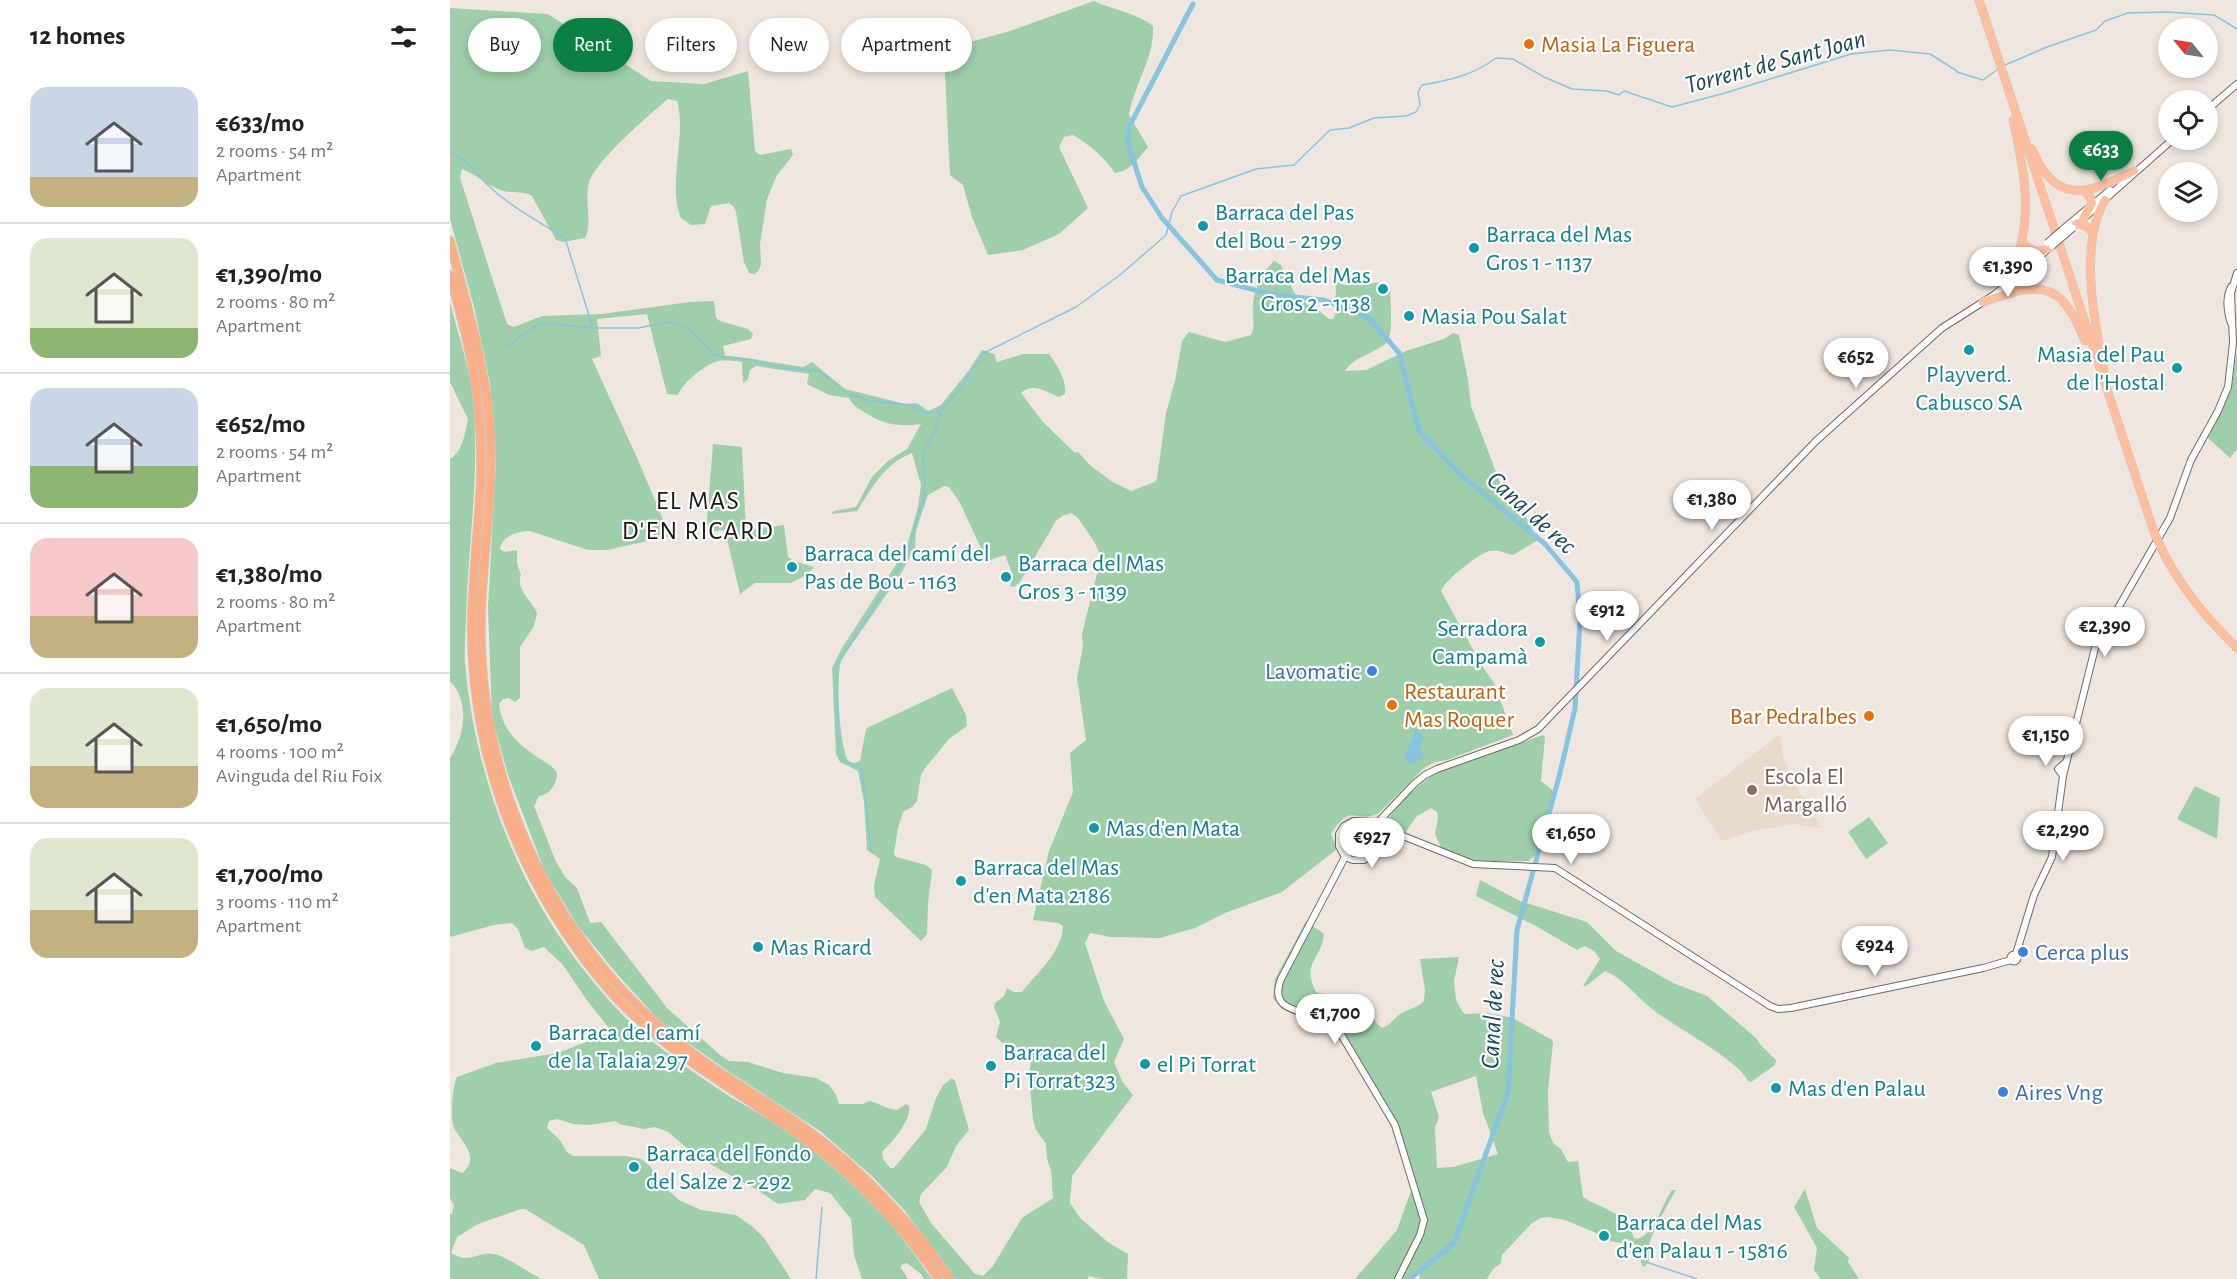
<!DOCTYPE html>
<html lang="en">
<head>
<meta charset="utf-8">
<style>
	body { margin:0; font-family:"Alegreya Sans",sans-serif; background:#f6f6f6; color:#202124; height:100vh; display:flex; flex-direction:column; font-size:22px; white-space:nowrap }
	* { box-sizing:border-box; margin:0 }
	p { font-size:20px; color:#757577 }
	.icon { flex:none; width:33px; height:33px; fill:none; stroke:currentColor; stroke-width:2; stroke-linecap:round; stroke-linejoin:round }
	.map { position:relative; flex:1; overflow:hidden }
	.drawer { display:flex; flex-direction:column; background:#fff; width:450px }
	.drawer>* { flex:none }
	.hud { position:absolute; left:18px; top:18px; width:570px; height:54px; display:flex; gap:12px }
	.needle { width:39px; rotate:300deg }
	.controls { position:absolute; left:1708px; top:18px; display:grid; gap:12px }
	.controls a { display:grid; place-items:center; width:60px; height:60px; border-radius:50%; background:#fff; box-shadow:0 3px 9px #0003; font-size:30px }
	.price { position:absolute; translate:-50% -51px; padding:0 14px; border-radius:21px; background:#fff; color:#222; font-size:20px; line-height:39px; filter:drop-shadow(0 2px 3px #0008) }
	.price::after { content:''; position:absolute; left:50%; top:36px; width:18px; height:14px; margin-left:-9px; background:inherit; clip-path:polygon(0 0,100% 0,50% 100%) }
	.price.active { background:#0b8043; color:#fff }
	ul { padding:0; list-style:none }
	li { display:flex; align-items:center; gap:18px; height:150px; padding:0 30px }
	li+li { border-top:2px solid #e0e0e0 }
	li span { display:grid; place-items:center; flex:none; width:168px; height:120px; border-radius:18px; color:#555 }
	li>.icon { margin-inline-start:auto }
	span .icon { width:72px; height:72px; fill:#fffc; stroke-width:1 }
	li b { font-size:26px }
	h2 { display:flex; justify-content:space-between; align-items:center; height:72px; padding:0 30px; font-size:26px }
	.chip { padding:0 21px; border-radius:27px; background:#fff; box-shadow:0 3px 9px #0003; font-size:21px; line-height:54px }
	.chip.active { background:#0b8043; color:#fff }
	main { display:flex; flex:1; min-height:0 }
	.map>svg:first-child { display:block }
	.built { fill:#e8dacc }
	.green { fill:#9eceaa; fill-rule:evenodd }
	.water { fill:#86c4e0 }
	.lines { fill:none; stroke-linecap:round; stroke-linejoin:round }
	.stream { stroke:#86c4e0; stroke-width:1.5 }
	.canal { stroke:#86c4e0; stroke-width:5 }
	.tertiary-casing { stroke:#706962; stroke-width:8 }
	.trunk-casing { stroke:#c8c7c7; stroke-width:9 }
	.motorway-casing { stroke:#c8c7c7; stroke-width:10 }
	.tertiary { stroke:#fff; stroke-width:6 }
	.trunk { stroke:#fcbe9e; stroke-width:8 }
	.motorway { stroke:#fbae86; stroke-width:8 }
	.tertiary-bridge-casing { stroke:#706962; stroke-width:8; stroke-linecap:butt }
	.trunk-bridge-casing { stroke:#c8c7c7; stroke-width:9; stroke-linecap:butt }
	.tertiary-bridge { stroke:#fff; stroke-width:6 }
	.trunk-bridge { stroke:#fcbe9e; stroke-width:8 }
	.food-dot { fill:#e8710a; stroke:#fff; stroke-width:2 }
	.culture-dot { fill:#0f9aa8; stroke:#fff; stroke-width:2 }
	.shop-dot { fill:#3f7fe0; stroke:#fff; stroke-width:2 }
	.education-dot { fill:#8d6e63; stroke:#fff; stroke-width:2 }
	.labels { text-anchor:middle; stroke-width:4.5; stroke-linejoin:round; paint-order:stroke }
	.food-label { font-size:24px; fill:#c56008; stroke:#fff; text-anchor:start }
	.culture-label { font-size:24px; fill:#0d838f; stroke:#fff; text-anchor:start }
	.shop-label { font-size:24px; fill:#366cbe; stroke:#fff; text-anchor:start }
	.education-label { font-size:24px; fill:#785e54; stroke:#fff; text-anchor:start }
	.water-label { font-size:26px; font-style:italic; fill:#15485c; stroke:#fff }
	.neighbourhood-label { font-size:26px; letter-spacing:1.5px; fill:#191614; stroke:#fff }
</style>
</head>
<body>
<main>
<section class="drawer">
<h2>12 homes<svg class="icon" aria-label="filters" viewBox="0 0 24 24"><path d="M4 7h16M4 17h16"/><circle cx="9" cy="7" r="2"/><circle cx="15" cy="17" r="2"/></svg></h2>
<ul>
<li><span style="background:linear-gradient(#c9d6e8 75%,#c2b280 0)"><svg class="icon" aria-label="home" viewBox="0 0 24 24"><path d="M3 11l9-7 9 7M6 9v11h12V9"/></svg></span><div><b>€633/mo</b><p>2 rooms · 54 m²</p><p>Apartment</p></div></li>
<li><span style="background:linear-gradient(#dfe7d0 75%,#8fb573 0)"><svg class="icon" aria-label="home" viewBox="0 0 24 24"><path d="M3 11l9-7 9 7M6 9v11h12V9"/></svg></span><div><b>€1,390/mo</b><p>2 rooms · 80 m²</p><p>Apartment</p></div></li>
<li><span style="background:linear-gradient(#c9d6e8 65%,#8fb573 0)"><svg class="icon" aria-label="home" viewBox="0 0 24 24"><path d="M3 11l9-7 9 7M6 9v11h12V9"/></svg></span><div><b>€652/mo</b><p>2 rooms · 54 m²</p><p>Apartment</p></div></li>
<li><span style="background:linear-gradient(#f6c9c9 65%,#c2b280 0)"><svg class="icon" aria-label="home" viewBox="0 0 24 24"><path d="M3 11l9-7 9 7M6 9v11h12V9"/></svg></span><div><b>€1,380/mo</b><p>2 rooms · 80 m²</p><p>Apartment</p></div></li>
<li><span style="background:linear-gradient(#dfe7d0 65%,#c2b280 0)"><svg class="icon" aria-label="home" viewBox="0 0 24 24"><path d="M3 11l9-7 9 7M6 9v11h12V9"/></svg></span><div><b>€1,650/mo</b><p>4 rooms · 100 m²</p><p>Avinguda del Riu Foix</p></div></li>
<li><span style="background:linear-gradient(#dfe7d0 60%,#c2b280 0)"><svg class="icon" aria-label="home" viewBox="0 0 24 24"><path d="M3 11l9-7 9 7M6 9v11h12V9"/></svg></span><div><b>€1,700/mo</b><p>3 rooms · 110 m²</p><p>Apartment</p></div></li>
</ul>
</section>
<div class="map">
<svg width="1787" height="1279" viewBox="0 0 1787 1279">
	<rect width="100%" height="100%" fill="#efe7df"/>
	<path class="built" d="M1330,734L1333,757L1340,777L1372,829L1344,824L1305,830L1272,841L1245,799Z"/>
	<path class="green" d="M644,1C664,10 687,13 703,26C705,57 684,84 679,115L698,147C688,159 680,171 665,173C654,157 640,145 623,135L614,137L609,147L638,208L609,234L573,250L538,255L522,217L513,185L500,175L494,54L513,44L560,31Z
		M0,8L98,14L201,81L254,84L298,71L305,151L310,155L341,149L343,155L327,175L317,199L310,244L311,264L309,270L305,274L299,273L294,262L286,212L284,207L279,203L261,206L255,224L241,225L231,218C217,186 237,134 227,101L218,99C199,115 145,161 139,183C134,201 143,221 135,238L113,242L106,240L82,196C72,190 61,194 50,190C36,185 26,174 12,169L10,178L57,324L64,327L92,316L152,314L240,302L264,301L266,318L270,321L298,329L303,334L301,339L273,346L275,356L296,358L353,367L362,362L395,389L455,404L467,403L478,411L491,405L519,370L532,350L544,354L547,362L573,354H599C607,365 617,380 615,394L609,397C596,392 583,382 571,393L593,422L625,453L628,452L641,466L661,481L681,491L705,482L707,478L716,413L725,381L732,341L739,332L775,342L801,335C806,326 802,317 803,307C803,291 812,272 824,261L831,265L835,276L849,300L862,305L879,319H883L885,315L886,282L894,285L912,282C919,286 932,279 938,286C942,291 940,303 941,309C941,318 942,335 937,342C927,353 904,356 895,371L916,370L956,351L994,339L1003,333L1009,335L1018,380L1021,406L1052,488L1060,486L1088,540L1063,555C1055,553 1047,549 1039,551C1027,555 995,580 991,591L1032,666L1044,683L1063,735L997,760L985,762L974,768L929,813C905,825 902,800 881,834L887,849L832,892L775,913L745,928L710,938L661,937L640,933L635,943L654,1001L674,1039L664,1062L672,1081L683,1095L622,1176L620,1203L631,1219L659,1243L678,1254L677,1279H652L639,1276L638,1279H505L455,1211L423,1177L370,1131L278,1071L228,1036L207,1018L166,973L128,926L95,872L58,775L42,717L38,607L46,462L40,383L24,307L0,219ZM197,314L217,394L228,395C232,383 255,365 268,361C276,359 284,361 292,362L293,383L298,379L300,370L306,366L359,374L357,384L379,395L399,398C403,406 409,409 416,413C434,425 450,427 471,424L457,449L438,461L422,477L406,507L384,511L381,514L407,511C422,488 434,464 462,453L471,485L468,507L456,549L392,648L382,668L386,754L390,762L408,771L414,802L417,850L430,859L424,886L425,897L471,941L477,934L478,903L482,870L476,865L446,857L444,853L448,828L453,812L462,807L467,801L471,774L476,767L499,739L517,726L516,715L502,688L419,727L416,729L410,761L404,763L398,761C389,742 386,682 391,660L450,575L465,548L466,531L478,495L494,486L499,487L509,501L537,561L555,555L563,575L560,586L564,587L570,582L606,521L612,516L621,513L628,518L645,543L651,558L632,634L633,646L627,678L636,740L620,753L623,792L599,851L583,920L608,923L613,926C613,951 586,974 572,992H564L557,988L554,996L545,1003L544,1007L550,1022L546,1037L559,1049L575,1046L581,1060L579,1078L583,1119L586,1130L596,1144L597,1159L601,1170L603,1198L572,1218L543,1266L533,1276L525,1274L481,1223L469,1202L471,1194L497,1167L506,1146L519,1130L505,1081L502,1078L493,1085L486,1098L476,1129L444,1168H440L433,1159L432,1152C442,1143 462,1119 459,1106L456,1104L447,1110C436,1109 429,1103 419,1101L413,1104H389L386,1095L379,1085L366,1078L333,1073L298,1062L279,1061L270,1055L217,1008L151,922L140,923L127,888L116,878L106,862L84,806L89,796C100,795 107,783 107,773C103,766 98,764 92,760C70,746 52,731 49,704L53,699L59,698L65,702L70,698V647L84,626L87,613C82,601 65,589 71,575L67,563V550L55,552L50,549C52,536 68,531 80,531L138,550H157L220,536L188,460L142,359L151,356L147,319Z
		M0,302C9,338 22,374 24,411C29,479 18,548 16,616C16,631 14,647 15,663C25,777 68,891 141,979C159,1001 180,1025 203,1042C224,1059 247,1075 270,1090C296,1107 324,1121 349,1140C377,1161 417,1196 440,1223C455,1241 468,1260 482,1279H474L471,1274L457,1263L451,1265V1268L458,1279H412L404,1255L401,1219L380,1193L365,1189L355,1200L328,1204L309,1191L249,1158L218,1132L205,1127L194,1129L169,1124L166,1121L139,1125L123,1124L107,1119L99,1121L97,1128L109,1139L117,1152L123,1156H176L191,1159L200,1166L211,1184L229,1200L251,1210L286,1215L303,1227L314,1238L341,1279H149L134,1245L75,1209H71L28,1224L7,1237L1,1253C19,1265 29,1251 43,1254C57,1256 78,1273 92,1279H0V1214H2L4,1205L0,1198V1168L12,1173C31,1158 12,1142 4,1128C0,1119 2,1086 7,1077L46,1063L108,1053L162,1032L136,999L113,965L94,947L82,951L75,948L68,929L62,923L44,925L0,937V758C15,736 20,701 0,681V459C13,451 15,433 18,419L0,382Z
		M1787,351V449L1780,458L1758,438L1781,390Z
		M263,444L292,447L296,530L334,525L338,557L344,561L364,567L358,574L341,583H305L290,594L275,530L256,532Z
		M1093,735L1095,737L1091,781L1105,792L1091,851L1078,861L1027,862L991,848L985,834L988,819L987,812L981,808L966,817L955,833L937,827L936,822L954,798L985,773Z
		M1745,786L1770,798L1767,839L1727,819Z
		M1419,817L1438,843L1416,859L1398,832Z
		M1030,880L1070,901L1137,922L1166,951L1223,983L1257,996L1306,1038L1310,1044L1325,1059L1326,1061L1325,1065L1301,1082L1298,1081C1289,1060 1223,1026 1202,1009C1187,997 1173,978 1155,971L1136,986H1133L1150,959L1144,951L1135,946L1127,950L1086,926L1026,896Z
		M856,921L874,934C871,961 851,962 866,992C881,998 907,993 916,1004C923,1012 922,1021 932,1028C944,1023 943,1018 952,1013C960,1008 968,1008 974,1001L975,990L970,959L1009,957L1004,981L1006,1000L1012,1011L1015,1014L1038,1013L1063,1018L1102,1040L1103,1043L1098,1091L1099,1132L1103,1143L1111,1149L1118,1162L1128,1161L1133,1197C1152,1210 1177,1211 1184,1238L1187,1239C1204,1234 1211,1208 1220,1193L1222,1190H1226C1218,1204 1202,1231 1199,1246C1198,1255 1202,1260 1194,1267C1188,1262 1192,1255 1195,1249L1188,1245L1158,1241L1146,1233L1115,1220L1098,1217L1090,1218L1081,1224L1052,1255L1051,1263L1043,1269L1037,1279H969L970,1273L967,1272L960,1279H905L947,1230L962,1188L934,1106L881,1028L832,1009L823,998L825,979ZM1026,1076L1033,1113L1048,1154L1003,1167L987,1168L985,1128L989,1117L981,1092Z
		M1355,1189L1367,1228L1399,1258L1398,1262L1409,1279H1371L1364,1270L1367,1248L1344,1207Z"/>
	<path class="water" d="M966,729L974,737L970,746L973,757L960,765L954,758Z"/>
	<g class="lines">
		<path class="stream" d="M1555,65L1597,47L1646,30L1655,21L1678,13L1717,12L1764,15L1787,29
			M1507,72L1533,80L1548,69
			M0,153C14,157 22,168 32,179C55,204 86,220 115,238L142,325
			M56,347L90,323L145,328H188L219,322L239,329L264,355L302,360L328,367L369,371L399,394L418,400L459,405L477,414L492,410L510,388L534,353L626,307L670,275L716,235L722,212L731,196L806,169L844,165L880,130L899,128L924,118L956,116L966,112L970,105L968,92L972,85C1001,80 1023,75 1046,58L1063,59L1094,77L1122,89L1157,91L1169,95L1174,91L1222,107L1275,93L1401,54L1440,50L1480,54L1507,71
			M0,365H1
			M421,850L412,769L395,761L389,753L386,667L452,563L462,540L465,525L475,496L473,454L484,434L491,412
			M1196,1262L1247,1279
			M366,1279L372,1207"/>
		<path class="canal" d="M743,4L679,127L678,143L692,187L712,218L767,280L824,295L874,300L919,318L949,353L969,431L1011,475L1095,544L1127,582L1130,620L1125,708L1110,773L1067,930L1058,1092L1004,1243L960,1279"/>
		<defs>
			<path id="tertiary" d="M1758,109L1787,84
				M1635,217L1722,140
				M1619,224L1660,190
				M1558,277L1575,262
				M1781,323C1777,311 1775,299 1781,287
				M1613,776L1608,769L1616,762
				M938,830L929,840L927,848L923,855L914,860H903L895,857L889,846V834L894,826L903,821L922,822L938,830L1023,864L1105,868L1320,1006L1328,1009L1341,1008L1533,968L1561,960
				M1566,954L1584,895L1602,857L1613,776L1645,648L1720,518L1741,460L1768,411L1778,387L1783,343L1781,293L1787,273
				M1560.5 958a3.5 3.5 0 1 1 7 0a3.5 3.5 0 1 1-7 0Z
				M948,1279L970,1235L974,1220L945,1125L886,1026C863,1008 816,1017 831,979L895,857L964,784L975,775L987,769L1069,740L1088,729L1366,441L1492,328L1544,295L1597,250"/>
			<path id="trunk" d="M1529,0L1704,532
				M1582,149C1606,207 1638,194 1684,171
				M1633,219L1642,203L1640,197L1634,191
				M1616,230L1628,223L1637,227L1642,232
				M1573,243L1583,251H1592L1604,245
				M1555,280C1587,234 1575,171 1563,121
				M1580,288L1573,284L1569,274L1582,256
				M1533,302C1590,282 1611,279 1635,341
				M1654,369C1644,321 1629,244 1655,200
				M1712,550C1731,588 1757,619 1787,648"/>
			<path id="motorway" d="M0,241C16,303 35,363 40,428C44,490 33,551 31,613C27,741 72,869 153,968C181,1002 215,1034 252,1060C287,1085 325,1106 360,1132C416,1174 461,1222 500,1279
				M0,275C14,325 27,375 30,427C35,491 23,555 22,619C20,751 67,877 150,979C208,1050 280,1085 352,1137C406,1176 451,1224 489,1279"/>
		</defs>
		<use href="#tertiary" class="tertiary-casing"/>
		<use href="#trunk" class="trunk-casing"/>
		<use href="#motorway" class="motorway-casing"/>
		<use href="#tertiary" class="tertiary"/>
		<use href="#trunk" class="trunk"/>
		<use href="#motorway" class="motorway"/>
		<defs>
			<path id="tertiary-bridge" d="M1597,243L1619,224
				M1602,246L1623,228"/>
			<path id="trunk-bridge" d="M1704,532L1712,550"/>
		</defs>
		<use href="#tertiary-bridge" class="tertiary-bridge-casing"/>
		<use href="#trunk-bridge" class="trunk-bridge-casing"/>
		<use href="#tertiary-bridge" class="tertiary-bridge"/>
		<use href="#trunk-bridge" class="trunk-bridge"/>
	</g>
	<g class="food-dot">
		<circle cx="1079" cy="44" r="6"/>
		<circle cx="942" cy="705" r="6"/>
		<circle cx="1419" cy="716" r="6"/>
	</g>
	<g class="culture-dot">
		<circle cx="753" cy="226" r="6"/>
		<circle cx="1024" cy="248" r="6"/>
		<circle cx="933" cy="289" r="6"/>
		<circle cx="959" cy="316" r="6"/>
		<circle cx="1519" cy="350" r="6"/>
		<circle cx="1727" cy="368" r="6"/>
		<circle cx="342" cy="567" r="6"/>
		<circle cx="556" cy="577" r="6"/>
		<circle cx="1090" cy="642" r="6"/>
		<circle cx="644" cy="828" r="6"/>
		<circle cx="511" cy="881" r="6"/>
		<circle cx="308" cy="947" r="6"/>
		<circle cx="86" cy="1046" r="6"/>
		<circle cx="695" cy="1064" r="6"/>
		<circle cx="541" cy="1066" r="6"/>
		<circle cx="1326" cy="1088" r="6"/>
		<circle cx="184" cy="1167" r="6"/>
		<circle cx="1154" cy="1236" r="6"/>
	</g>
	<g class="shop-dot">
		<circle cx="922" cy="671" r="6"/>
		<circle cx="1573" cy="952" r="6"/>
		<circle cx="1553" cy="1092" r="6"/>
	</g>
	<circle class="education-dot" cx="1302" cy="790" r="6"/>
	<g class="labels">
		<g class="food-label">
			<text x="1091" y="52">Masia La Figuera</text>
			<text x="954" y="699">Restaurant<tspan x="954" dy="28">Mas Roquer</tspan></text>
			<text x="1407" y="724" text-anchor="end">Bar Pedralbes</text>
		</g>
		<g class="culture-label">
			<text x="765" y="220">Barraca del Pas<tspan x="765" dy="28">del Bou - 2199</tspan></text>
			<text x="1036" y="242">Barraca del Mas<tspan x="1036" dy="28">Gros 1 - 1137</tspan></text>
			<text x="921" y="283" text-anchor="end">Barraca del Mas<tspan x="921" dy="28">Gros 2 - 1138</tspan></text>
			<text x="971" y="324">Masia Pou Salat</text>
			<text x="1715" y="362" text-anchor="end">Masia del Pau<tspan x="1715" dy="28">de l'Hostal</tspan></text>
			<text x="1519" y="382" text-anchor="middle">Playverd.<tspan x="1519" dy="28">Cabusco SA</tspan></text>
			<text x="354" y="561">Barraca del camí del<tspan x="354" dy="28">Pas de Bou - 1163</tspan></text>
			<text x="568" y="571">Barraca del Mas<tspan x="568" dy="28">Gros 3 - 1139</tspan></text>
			<text x="1078" y="636" text-anchor="end">Serradora<tspan x="1078" dy="28">Campamà</tspan></text>
			<text x="656" y="836">Mas d'en Mata</text>
			<text x="523" y="875">Barraca del Mas<tspan x="523" dy="28">d'en Mata 2186</tspan></text>
			<text x="320" y="955">Mas Ricard</text>
			<text x="98" y="1040">Barraca del camí<tspan x="98" dy="28">de la Talaia 297</tspan></text>
			<text x="553" y="1060">Barraca del<tspan x="553" dy="28">Pi Torrat 323</tspan></text>
			<text x="707" y="1072">el Pi Torrat</text>
			<text x="1338" y="1096">Mas d'en Palau</text>
			<text x="196" y="1161">Barraca del Fondo<tspan x="196" dy="28">del Salze 2 - 292</tspan></text>
			<text x="1166" y="1230">Barraca del Mas<tspan x="1166" dy="28">d'en Palau 1 - 15816</tspan></text>
		</g>
		<g class="shop-label">
			<text x="910" y="679" text-anchor="end">Lavomatic</text>
			<text x="1585" y="960">Cerca plus</text>
			<text x="1565" y="1100">Aires Vng</text>
		</g>
		<g class="education-label">
			<text x="1314" y="784">Escola El<tspan x="1314" dy="28">Margalló</tspan></text>
		</g>
		<g class="water-label">
			<text transform="translate(1325 61) rotate(-15)" y="9">Torrent de Sant Joan</text>
			<text transform="translate(1082 512) rotate(42)" y="9">Canal de rec</text>
			<text transform="translate(1042 1014) rotate(-87)" y="9">Canal de rec</text>
		</g>
		<g class="neighbourhood-label">
			<text x="248" y="509">EL MAS<tspan x="248" dy="30">D'EN RICARD</tspan></text>
		</g>
	</g>
</svg>
<div class="controls">
<a><svg class="needle" viewBox="-14 -14 28 28"><path d="M0-13l5 13h-10z" fill="#e53935"/><path d="M0 13l5-13h-10z" fill="#757577"/></svg></a>
<a><svg class="icon" aria-label="locate" viewBox="0 0 24 24"><circle cx="12" cy="12" r="6"/><path d="M12 2v4M12 18v4M2 12h4M18 12h4"/></svg></a>
<a><svg class="icon" aria-label="layers" viewBox="0 0 24 24"><path d="M12 4l9 5-9 5-9-5zM3 14l9 5 9-5"/></svg></a>
</div>
<b class="price active" style="left:1651px;top:182px">€633</b>
<b class="price" style="left:1558px;top:298px">€1,390</b>
<b class="price" style="left:1406px;top:389px">€652</b>
<b class="price" style="left:1262px;top:531px">€1,380</b>
<b class="price" style="left:1157px;top:642px">€912</b>
<b class="price" style="left:1655px;top:658px">€2,390</b>
<b class="price" style="left:1596px;top:767px">€1,150</b>
<b class="price" style="left:1613px;top:862px">€2,290</b>
<b class="price" style="left:1121px;top:865px">€1,650</b>
<b class="price" style="left:922px;top:869px">€927</b>
<b class="price" style="left:1425px;top:977px">€924</b>
<b class="price" style="left:885px;top:1045px">€1,700</b>
<div class="hud">
<a class="chip">Buy</a>
<a class="chip active">Rent</a>
<a class="chip">Filters</a>
<a class="chip">New</a>
<a class="chip">Apartment</a>
</div>
</div>
</main>
</body>
</html>
